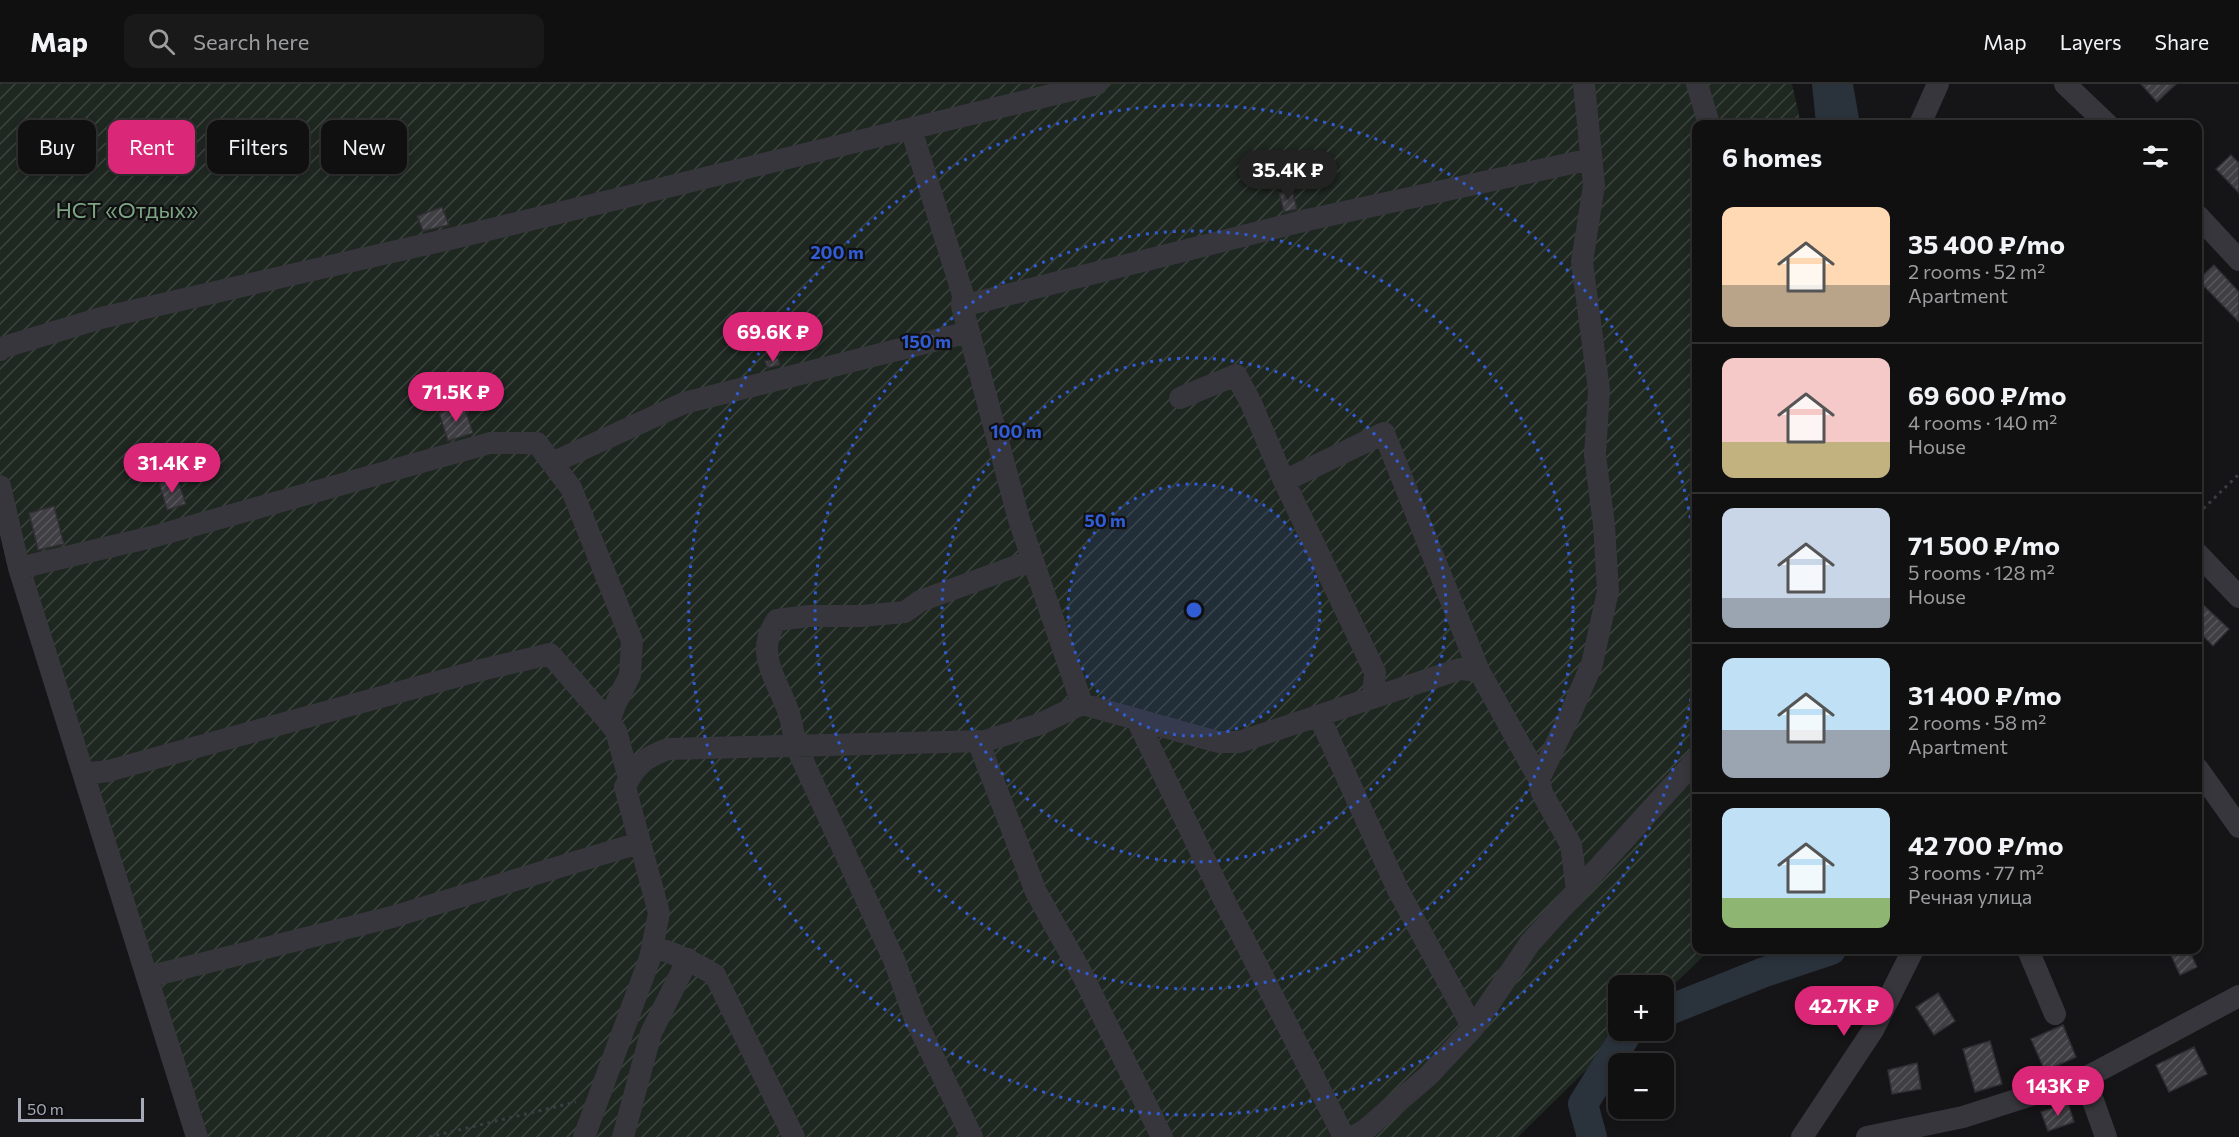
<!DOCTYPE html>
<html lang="en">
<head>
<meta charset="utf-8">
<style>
	body { margin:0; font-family:Commissioner,sans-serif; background:#19191a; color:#f1f3f6; height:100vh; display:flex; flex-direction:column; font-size:22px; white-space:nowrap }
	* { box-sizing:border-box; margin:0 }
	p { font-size:20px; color:#9c9d9f }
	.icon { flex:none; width:33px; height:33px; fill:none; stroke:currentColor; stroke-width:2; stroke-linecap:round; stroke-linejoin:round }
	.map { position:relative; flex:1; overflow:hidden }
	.details { position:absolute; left:1692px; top:36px; width:510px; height:834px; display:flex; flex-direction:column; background:#101011; border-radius:12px; box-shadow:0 3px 9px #0003,0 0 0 2px #303031 }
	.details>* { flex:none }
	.top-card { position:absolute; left:18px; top:36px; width:570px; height:54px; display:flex; gap:12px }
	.buttons { position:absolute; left:1608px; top:891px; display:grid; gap:12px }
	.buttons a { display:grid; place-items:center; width:66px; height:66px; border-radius:12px; background:#101011; box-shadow:0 3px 9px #0003,0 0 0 2px #303031; font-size:30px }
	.scale { position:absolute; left:18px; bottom:15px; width:126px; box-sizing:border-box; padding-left:6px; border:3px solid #a6a9b8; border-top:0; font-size:16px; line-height:21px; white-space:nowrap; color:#a6a9b8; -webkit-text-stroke:4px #101012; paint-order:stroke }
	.price { position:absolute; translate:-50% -51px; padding:0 14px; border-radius:21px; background:#db2777; color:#fff; font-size:20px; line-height:39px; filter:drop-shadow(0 2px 3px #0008) }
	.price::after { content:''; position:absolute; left:50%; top:36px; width:18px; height:14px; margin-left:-9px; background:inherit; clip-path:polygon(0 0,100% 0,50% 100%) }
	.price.active { background:#222; color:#fff }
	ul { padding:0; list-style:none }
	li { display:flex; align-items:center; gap:18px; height:150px; padding:0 30px }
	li+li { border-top:2px solid #303031 }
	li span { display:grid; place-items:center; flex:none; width:168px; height:120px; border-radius:12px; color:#555 }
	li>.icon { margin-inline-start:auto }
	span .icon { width:72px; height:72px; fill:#fffc; stroke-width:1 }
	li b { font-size:26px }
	h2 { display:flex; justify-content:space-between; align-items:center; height:72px; padding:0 30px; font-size:26px }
	.tag { padding:0 21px; border-radius:12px; background:#101011; box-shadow:0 3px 9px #0003,0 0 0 2px #303031; font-size:21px; line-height:54px }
	.tag.active { background:#db2777; color:#fff }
	header { display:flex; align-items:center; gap:36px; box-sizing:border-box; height:84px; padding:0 30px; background:#101011; border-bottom:2px solid #303031 }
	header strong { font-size:28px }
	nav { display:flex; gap:33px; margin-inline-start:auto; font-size:21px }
	.search { width:420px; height:54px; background:#19191a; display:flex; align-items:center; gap:15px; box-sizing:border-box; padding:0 21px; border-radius:12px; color:#9c9d9f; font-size:22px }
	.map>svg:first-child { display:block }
	.garden { fill:url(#garden-furrows) }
	.water { fill:#2a323c }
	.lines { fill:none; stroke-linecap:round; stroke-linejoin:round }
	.river { stroke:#2a323c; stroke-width:30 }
	.building { fill:url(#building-hatch); stroke:#2f2f33; stroke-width:1.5 }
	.path { stroke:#3c3d43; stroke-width:3; stroke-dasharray:3 4.5; stroke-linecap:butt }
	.minor { stroke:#36363c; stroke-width:22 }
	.ring { fill:none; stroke:#325cd3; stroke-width:3; stroke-dasharray:3 6 }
	.labels { text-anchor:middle; stroke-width:4.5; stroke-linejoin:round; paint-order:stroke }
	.park-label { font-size:22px; fill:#7ca482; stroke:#101012 }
	.centre { fill:#325cd3; stroke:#101012; stroke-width:3 }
	.ring-label { font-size:18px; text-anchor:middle; font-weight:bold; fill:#325cd3; stroke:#101012; stroke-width:4.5; stroke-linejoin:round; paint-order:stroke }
</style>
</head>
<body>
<header>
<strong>Map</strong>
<div class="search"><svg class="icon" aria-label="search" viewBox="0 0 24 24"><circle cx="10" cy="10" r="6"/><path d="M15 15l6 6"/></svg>Search here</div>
<nav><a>Map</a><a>Layers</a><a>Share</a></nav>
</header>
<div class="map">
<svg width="2239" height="1053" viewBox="0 0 2239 1053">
	<defs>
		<pattern id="garden-furrows" width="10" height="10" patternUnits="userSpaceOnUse" patternTransform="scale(1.5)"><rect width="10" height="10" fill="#1f2721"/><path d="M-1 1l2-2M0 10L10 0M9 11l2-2" fill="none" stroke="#3d443f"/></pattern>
		<pattern id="building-hatch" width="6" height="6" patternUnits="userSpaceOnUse" patternTransform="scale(1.5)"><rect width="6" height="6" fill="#3f3f44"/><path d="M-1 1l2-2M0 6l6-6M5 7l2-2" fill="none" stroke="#58585d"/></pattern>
	</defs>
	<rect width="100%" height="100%" fill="#151517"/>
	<path class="garden" d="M0,0H1792L1801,40H1696V866H1710L1664,910V902H1618V946L1626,947L1518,1053H197L0,421Z"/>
	<path class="water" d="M1812,0H1853L1860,40H1816Z"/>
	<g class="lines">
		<path class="river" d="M1664,928L1762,889L1831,866
			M1592,1053L1583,1020L1629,946"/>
	</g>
	<path class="building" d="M2141,0H2176L2157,18Z
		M2231,71L2239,79V109L2216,85Z
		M1292,105L1297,125L1284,128L1279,109Z
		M442,123L449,141L423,147L417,132Z
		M2214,181L2239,208V238L2198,196Z
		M778,273L780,281L767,284L765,277Z
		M464,321L473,349L448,357L439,329Z
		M177,393L186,420L167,426L159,399Z
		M54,422L64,460L38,466L29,429Z
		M2198,516L2229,545L2213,562L2198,547Z
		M2178,866H2189L2197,883L2180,891L2170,869Z
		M1938,909L1955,937L1934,951L1916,923Z
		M2063,941L2076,973L2045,987L2031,955Z
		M1990,957L2002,1000L1975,1008L1963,965Z
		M2194,963L2207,990L2169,1008L2156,981Z
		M1917,979L1921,1005L1892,1010L1888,986Z
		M2068,1019L2074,1038L2048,1047L2041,1028Z"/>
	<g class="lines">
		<path class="path" d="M2198,430L2239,390
			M429,1053L576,1018"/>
		<path class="minor" d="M1697,0L1709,40
			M2065,0L2107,40
			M1920,40L1938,0
			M911,45L963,211L962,222L1019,436L1082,620
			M2198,132L2239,176
			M962,222L1307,136L1591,75
			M0,266L1,264L101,234L454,154L1097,0
			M1180,314L1236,291L1251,319L1284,397
			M552,379L684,319L969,248
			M0,402L19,484L197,1053
			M2198,470L2239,513
			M19,484L156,452L490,359H537L571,404L632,557L630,591L615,621L609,638L550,570L481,586L108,687L84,690
			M1373,614L1375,588L1284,397L1384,349L1479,587L1539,695L1569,633L1592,580L1608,507L1604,441L1595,371L1599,306L1582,178L1594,101L1584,0
			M1319,632L1398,806L1473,944
			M1137,636L1228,824L1344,1053
			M609,638L616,647L629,694
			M978,657L1036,808L1082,890L1162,1053
			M2198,685L2239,743
			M1539,695L1542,709L1571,761L1577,806
			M653,863C676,869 695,879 715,891L794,1053
			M2028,866L2055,930
			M147,893L392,833L639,759
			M2085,994L2239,912
			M584,1053L650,874L659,829L625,703C635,682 645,673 668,665L985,657L1040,640L1082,620L1218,658H1239L1460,585L1479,587
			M623,1053L651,949L688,875
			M972,1053L915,935L894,876L796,662C793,649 792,636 787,624C776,594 754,568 777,536L809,532H861L905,528L920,517L1033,476
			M1353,1053L1365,1046L1428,992L1473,944L1530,859L1696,676
			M1802,1053L1873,946L1913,866
			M1867,1053L1963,1033L2085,994L2106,1053"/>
	</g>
	<circle cx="1194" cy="526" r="126" fill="#325cd3" fill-opacity=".12"/>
	<g class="ring">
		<circle cx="1194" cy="526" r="126"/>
		<circle cx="1194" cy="526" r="252"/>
		<circle cx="1194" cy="526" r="379"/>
		<path d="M1696 579A505 505 0 1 1 1696 473"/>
	</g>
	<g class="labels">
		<g class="park-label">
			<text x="127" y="134">НСТ «Отдых»</text>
		</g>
	</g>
	<circle cx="1194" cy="526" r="9" class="centre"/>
	<g class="ring-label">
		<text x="837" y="175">200 m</text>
		<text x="926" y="264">150 m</text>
		<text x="1016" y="354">100 m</text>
		<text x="1105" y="443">50 m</text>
	</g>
</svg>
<div class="buttons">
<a>+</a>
<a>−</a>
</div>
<div class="scale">50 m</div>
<b class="price active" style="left:1288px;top:117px">35.4K ₽</b>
<b class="price" style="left:773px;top:279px">69.6K ₽</b>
<b class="price" style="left:456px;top:339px">71.5K ₽</b>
<b class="price" style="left:172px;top:410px">31.4K ₽</b>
<b class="price" style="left:1844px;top:953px">42.7K ₽</b>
<b class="price" style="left:2058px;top:1033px">143K ₽</b>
<div class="top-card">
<a class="tag">Buy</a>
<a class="tag active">Rent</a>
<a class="tag">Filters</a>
<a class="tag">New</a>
</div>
<section class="details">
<h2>6 homes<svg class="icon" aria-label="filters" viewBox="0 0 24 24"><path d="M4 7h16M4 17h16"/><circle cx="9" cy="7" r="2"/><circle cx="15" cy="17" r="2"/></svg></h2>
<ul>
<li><span style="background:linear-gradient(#ffd9b3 65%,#b9a48a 0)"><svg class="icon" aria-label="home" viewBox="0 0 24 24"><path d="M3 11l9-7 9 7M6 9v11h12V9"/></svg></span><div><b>35 400 ₽/mo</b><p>2 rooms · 52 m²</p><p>Apartment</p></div></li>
<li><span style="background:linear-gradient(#f6c9c9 70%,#c2b280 0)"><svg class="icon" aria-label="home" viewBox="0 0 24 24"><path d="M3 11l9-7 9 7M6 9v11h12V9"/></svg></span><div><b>69 600 ₽/mo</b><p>4 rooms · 140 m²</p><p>House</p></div></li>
<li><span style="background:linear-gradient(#c9d6e8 75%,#9aa5b1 0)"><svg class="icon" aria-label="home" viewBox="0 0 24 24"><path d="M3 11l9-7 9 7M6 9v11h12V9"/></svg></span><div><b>71 500 ₽/mo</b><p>5 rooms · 128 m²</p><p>House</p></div></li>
<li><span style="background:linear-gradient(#bfe0f5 60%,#9aa5b1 0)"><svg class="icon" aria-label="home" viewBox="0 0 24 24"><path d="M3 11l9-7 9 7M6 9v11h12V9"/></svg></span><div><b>31 400 ₽/mo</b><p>2 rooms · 58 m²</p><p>Apartment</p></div></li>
<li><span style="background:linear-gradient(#bfe0f5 75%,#8fb573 0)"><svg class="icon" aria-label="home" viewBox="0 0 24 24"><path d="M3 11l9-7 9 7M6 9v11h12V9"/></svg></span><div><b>42 700 ₽/mo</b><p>3 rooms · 77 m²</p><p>Речная улица</p></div></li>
</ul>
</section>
</div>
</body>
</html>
